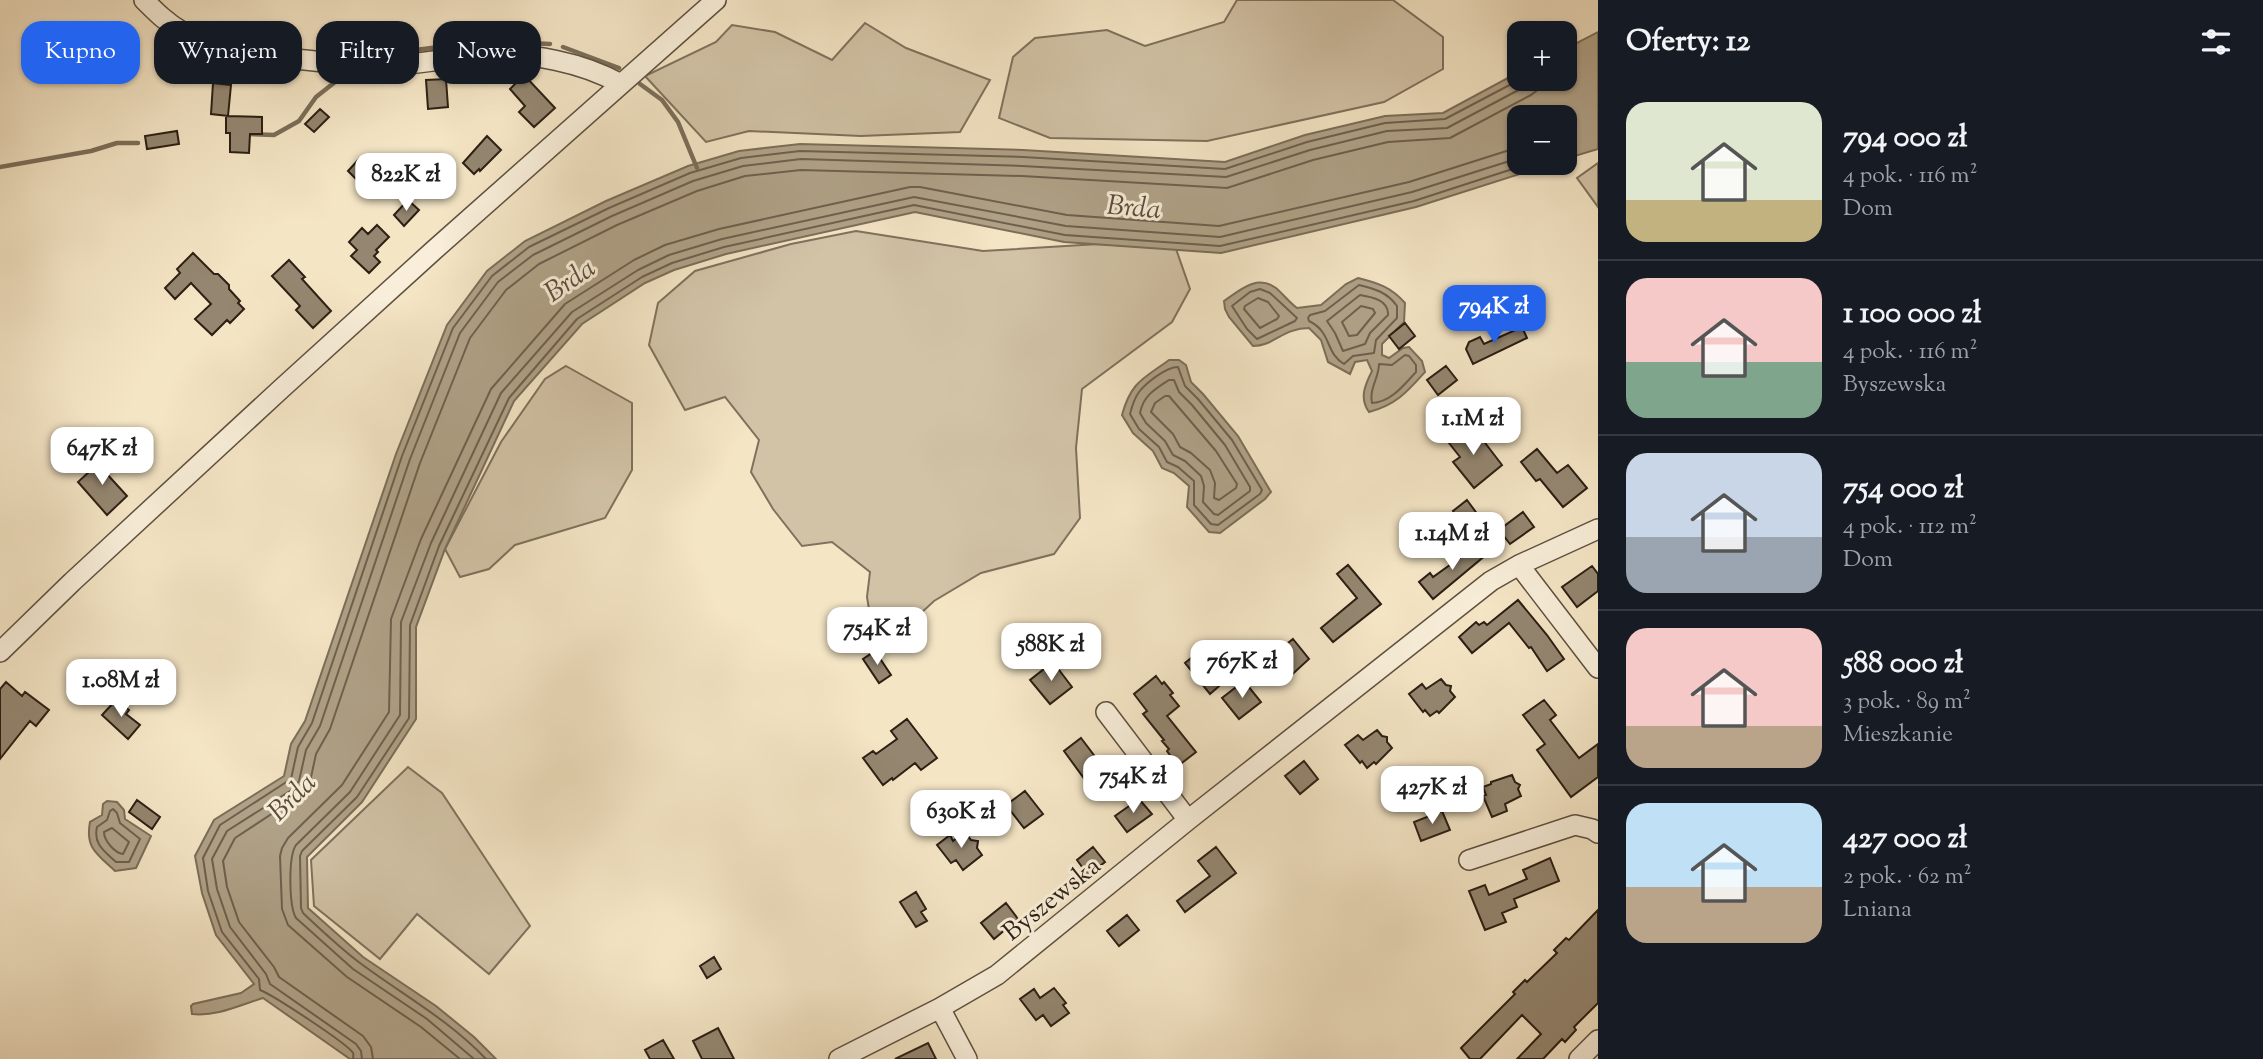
<!DOCTYPE html>
<html lang="pl">
<head>
<meta charset="utf-8">
<style>
	body { margin:0; font-family:"Sorts Mill Goudy",serif; background:#242831; color:#f1f3f6; height:100vh; display:flex; flex-direction:column; font-size:26px; white-space:nowrap }
	* { box-sizing:border-box; margin:0 }
	p { font-size:23px; color:#9ea1a6 }
	.icon { flex:none; width:38px; height:38px; fill:none; stroke:currentColor; stroke-width:2; stroke-linecap:round; stroke-linejoin:round }
	.map { position:relative; flex:1; overflow:hidden }
	.panel { display:flex; flex-direction:column; background:#171b24; width:665px }
	.panel>* { flex:none }
	.top-card { position:absolute; left:21px; top:21px; width:665px; height:63px; display:flex; gap:14px }
	.fabs { position:absolute; left:1507px; top:21px; display:grid; gap:14px }
	.fabs a { display:grid; place-items:center; width:70px; height:70px; border-radius:14px; background:#171b24; box-shadow:0 2px 5px #0004; font-size:35px }
	.price { position:absolute; translate:-50% -60px; padding:0 16px; border-radius:14px; background:#fff; color:#222; font-size:23px; line-height:46px; filter:drop-shadow(0 2px 4px #0008) }
	.price::after { content:''; position:absolute; left:50%; top:42px; width:21px; height:16px; margin-left:-10px; background:inherit; clip-path:polygon(0 0,100% 0,50% 100%) }
	.price.selected { background:#2563eb; color:#fff }
	ul { padding:0; list-style:none }
	li { display:flex; align-items:center; gap:21px; height:175px; padding:0 28px }
	li+li { border-top:2px solid #363941 }
	li span { display:grid; place-items:center; flex:none; width:196px; height:140px; border-radius:21px; color:#555 }
	li>.icon { margin-inline-start:auto }
	span .icon { width:84px; height:84px; fill:#fffc; stroke-width:1 }
	li b { font-size:30px }
	h2 { display:flex; justify-content:space-between; align-items:center; height:84px; padding:0 28px; font-size:30px }
	.pill { padding:0 24px; border-radius:21px; background:#171b24; box-shadow:0 2px 5px #0004; font-size:24px; line-height:63px }
	.pill.selected { background:#2563eb; color:#fff }
	main { display:flex; flex:1; min-height:0 }
	.map>svg:first-child { display:block }
	.green { fill:#d2c3a7; stroke:#7f715d; stroke-width:2 }
	.water { fill:#b0a288; stroke:#7b6e59; stroke-width:2 }
	.lines { fill:none; stroke-linecap:round; stroke-linejoin:round }
	.shore { stroke:#6e604e; stroke-width:2 }
	.stream { stroke:#7b6e59; stroke-width:4.5 }
	.building { fill:#948670; stroke:#2c1f13; stroke-width:2 }
	.minor-casing { stroke:#5e5040; stroke-width:22 }
	.minor { stroke:#f8eed9; stroke-width:19 }
	.labels { text-anchor:middle; stroke-width:6; stroke-linejoin:round; paint-order:stroke }
	.street-label { font-size:26px; fill:#2c1f13; stroke:#f8eed9 }
	.water-label { font-size:28px; font-style:italic; fill:#5a4d3c; stroke:#f8eed9 }
</style>
</head>
<body>
<main>
<div class="map">
<svg width="1598" height="1059" viewBox="0 0 1598 1059">
	<rect width="100%" height="100%" fill="#f4e5c5"/>
	<filter id="stains"><feTurbulence type="fractalNoise" baseFrequency=".00286" numOctaves="4"/><feColorMatrix values="0 0 0 0 .2 0 0 0 0 .09 0 0 0 0 .02 0 0 0 .5 -.17"/></filter>
	<radialGradient id="worn" r=".72"><stop offset=".6" stop-color="#630" stop-opacity="0"/><stop offset="1" stop-color="#630" stop-opacity=".3"/></radialGradient>
	<path class="green" d="M1237,0H1393L1443,37V69L1384,102L1207,141L1050,138L999,118L1013,57L1035,38L1107,30L1145,46L1224,22Z
		M865,23L906,48L990,80L960,132L861,136L749,131L706,142L645,76L716,42L732,25L775,32L832,60Z
		M1598,163V207L1577,178Z
		M856,231L983,251L1099,244L1176,249L1190,289L1172,322L1082,389L1076,448L1080,518L1054,554L981,573L934,601L891,641L872,628L867,597L870,572L832,542L802,546L773,509L751,472L759,440L725,397L685,410L649,345L658,303L695,271L791,244Z
		M566,366L632,403V470L605,518L515,545L489,569L460,577L445,549L501,442L545,379Z
		M408,767L442,793L530,926L489,974L417,914L380,959L314,906L311,860Z"/>
	<path class="water" d="M1598,32V149L1565,159L1564,117H1519V163H1554L1416,207L1221,253L1064,242L915,212L726,254L674,270L645,283L582,324L514,401L445,549L416,627V719L362,802L307,857L308,908L363,957L436,1006L474,1037L496,1059H350L263,998C240,1005 216,1017 192,1014L191,1006L193,1004L241,993L254,984L216,935L202,893L195,856L214,820L284,776L291,744L305,721L396,454L447,325L487,271L525,241L606,201L688,166L739,151L800,144L1023,150L1225,162L1305,135L1385,116L1443,113L1519,72V79H1564L1565,49Z
		M1358,278C1378,283 1391,287 1405,303L1404,322L1382,344V355L1389,358L1403,348L1409,347L1422,361L1425,372C1407,392 1396,405 1369,412C1359,398 1365,385 1372,371L1367,360L1355,362L1350,374L1328,362L1321,340L1309,328C1283,328 1274,346 1253,346L1229,317L1225,309L1224,301C1240,290 1257,274 1276,288C1283,294 1289,302 1297,308L1321,305L1346,284Z
		M1169,360H1179L1186,365L1191,382L1203,394L1238,436L1271,492L1265,499L1220,533L1209,532L1187,507L1189,486L1174,473L1162,468L1153,451L1133,433L1122,415C1131,382 1143,379 1169,360Z
		M107,801L117,802L124,810L125,819L151,836L136,868L115,871C97,854 85,848 90,822L102,815L103,804Z"/>
	<g class="lines">
		<path class="shore" d="M1359,285C1375,289 1387,292 1397,306V318L1376,340L1374,353L1353,356L1344,364C1325,353 1332,332 1309,321L1308,318L1310,315L1325,311Z
			M1260,289L1270,293L1297,318L1295,321L1257,339L1247,329L1232,306L1250,292Z
			M1360,295C1372,297 1389,300 1388,315L1370,333L1365,344L1343,351L1335,333L1327,321Z
			M1258,298L1268,302L1279,316L1277,319L1260,328L1244,309L1245,306Z
			M1361,306L1373,309L1375,313L1357,335L1349,336L1342,322Z
			M1405,355L1409,356L1416,365V372C1404,385 1391,402 1372,403C1369,388 1379,378 1379,364L1392,365Z
			M1178,367L1185,386L1198,399L1232,440L1262,490L1260,494L1218,525L1211,524L1194,505V481L1178,467L1167,462L1159,447L1139,429L1130,414C1132,406 1134,399 1139,392C1146,383 1166,367 1178,367Z
			M1169,380H1174L1179,392L1192,405L1225,445L1250,487V491L1218,515L1214,514L1203,502L1204,486L1201,476L1185,461L1173,455L1165,441L1146,423L1140,413C1143,396 1155,389 1169,380Z
			M1165,396H1169L1216,451L1237,484L1236,488L1219,500L1214,498L1215,483L1210,470L1191,453L1180,447L1173,434L1151,412L1155,403Z
			M113,809L117,813L120,823L140,839L129,862H116C104,851 93,844 97,827L107,820L110,811Z
			M112,828L129,842L123,854C115,853 104,841 104,832Z
			M353,1059C353,1057 354,1055 353,1053C348,1044 273,995 260,990L259,979L222,932L208,891L203,858L220,825L291,779L298,747L312,723L402,456L453,328L492,276L529,247L609,208L690,173L741,158L800,151L1023,157L1225,169L1307,142L1385,123L1445,119L1521,79
			M362,1059L361,1051L356,1044L270,984L266,974L230,927L217,889L212,859L227,831L293,789L299,781L306,750L320,726L410,459L460,333L498,282L533,255L612,216L693,181L743,166L801,159L1022,166L1226,177L1310,150L1387,131L1447,128L1526,86L1533,79
			M373,1059L371,1047L363,1036L279,977L274,967L239,922L227,887L223,861L235,838L305,792L310,782L316,754L330,729L420,463L470,338L506,290L539,264L617,225L697,191L745,176L801,170L1022,176L1227,188L1313,160L1388,142L1450,138L1531,95L1540,88L1544,79
			M460,1059L421,1027L347,977L288,925L282,909L280,856L282,848L288,838L342,785L389,712L391,619L421,539L491,389L565,304L634,260L665,245L719,229L910,187H920L1067,215L1219,226L1409,182L1519,147
			M474,1059L427,1019L353,969L296,918C289,906 288,857 296,845L350,792L400,715L401,622L431,543L501,393L572,312L638,270L669,255L722,239L914,197L1066,226L1220,237L1412,192L1519,158
			M486,1059C449,1020 403,995 360,963C340,948 321,930 303,913L301,908L300,856L302,851L357,797L409,718L410,625L439,546L509,398L577,319L642,277L672,263L724,247L914,205L1065,235L1220,246L1414,201L1531,163"/>
		<path class="stream" d="M563,47L619,68
			M359,49L392,53L486,41L550,44
			M640,84L662,100L678,122L697,168
			M247,134L274,135L299,121L316,97L344,75
			M0,167L91,151L117,143H138"/>
	</g>
	<path class="building" d="M524,75L555,108L534,127L519,112L525,106L510,89Z
		M446,79L448,107L428,109L426,80Z
		M213,83L231,85L228,116L211,114Z
		M320,109L329,117L314,132L305,124Z
		M226,116L262,117V134H250L249,153L230,152V133H226Z
		M177,131L179,144L147,149L145,136Z
		M487,136L501,150L480,171L479,169L474,174L463,163Z
		M415,155L427,166L418,176L406,165Z
		M359,159L370,170L359,182L348,171Z
		M408,200L419,210L404,226L394,215Z
		M377,225L389,237L376,250L378,252L374,256L380,262L369,273L351,256L357,250L349,242L362,228L368,234Z
		M193,253L214,274H218L229,285V289L240,301L238,303L244,309L230,323L227,320L212,335L195,319L211,304L191,283L175,299L165,288L180,273L177,269Z
		M289,260L305,277L302,279L331,311L313,328L296,310L300,306L272,276Z
		M1405,323L1415,336L1399,349L1389,336Z
		M1522,327L1527,338L1473,364L1466,349L1469,342L1480,337L1484,344Z
		M1446,366L1457,380L1438,395L1427,380Z
		M1462,425L1477,443L1482,439L1502,465L1474,488L1453,462L1460,457L1445,438Z
		M1537,449L1557,473L1568,465L1587,488L1563,507L1540,479L1536,481L1521,462Z
		M100,458L110,469L106,473L127,496L107,515L78,482L90,471L88,469Z
		M1467,500L1478,515L1465,526L1453,511Z
		M1523,512L1534,527L1510,544L1499,530Z
		M1479,544L1487,554L1433,599L1419,582L1430,573L1433,577Z
		M1348,565L1381,604L1333,642L1321,628L1357,598L1337,574Z
		M1592,566L1598,574V591L1577,607L1562,587Z
		M1518,600L1547,635L1564,659L1547,671L1531,647L1529,648L1509,623L1472,653L1459,637L1476,622L1479,625L1484,622L1487,625Z
		M1293,639L1309,659L1286,680L1269,658Z
		M875,651L891,675L879,683L863,659Z
		M1195,655L1219,686L1210,694L1185,663Z
		M1053,662L1072,687L1050,704L1030,680Z
		M1156,676L1162,684L1164,682L1173,693L1170,695L1179,706L1167,716L1196,752L1178,766L1167,751L1169,749L1162,741L1164,740L1143,714L1147,711L1134,694Z
		M1441,679L1446,685L1451,686L1450,691L1455,697L1439,713L1437,711L1430,716L1425,710L1423,712L1409,694L1422,684L1426,689Z
		M1244,681L1261,702L1239,719L1222,698Z
		M6,682L22,696L25,692L49,710L36,726L30,721L0,759V689Z
		M117,699L129,710L126,714L140,725L128,739L102,715Z
		M1544,700L1556,715L1550,720L1579,758L1598,744V777L1571,797L1537,750L1545,744L1523,715Z
		M907,719L937,758L921,770L915,763L893,780L892,778L883,785L863,758L873,751L876,754L897,739L891,731Z
		M1377,730L1382,736L1387,737V742L1392,748L1376,764L1374,762L1367,768L1362,761L1360,763L1345,745L1358,735L1363,740Z
		M1081,738L1109,775L1091,788L1064,751Z
		M1304,761L1318,779L1300,794L1285,776Z
		M1512,775L1515,782L1520,785L1518,789L1521,796L1505,804L1507,811L1492,817L1483,796L1486,795L1483,787L1491,784V782Z
		M1025,791L1043,814L1024,828L1006,805Z
		M1139,799L1152,814L1127,832L1115,816Z
		M137,800L160,817L152,829L129,812Z
		M1442,811L1450,830L1421,841L1414,822Z
		M965,832L971,840L978,841L977,848L982,855L963,870L956,860L951,863L937,845L950,835L953,841Z
		M1093,847L1105,862L1088,875L1077,860Z
		M1216,847L1236,873L1185,912L1177,901L1210,876L1198,861Z
		M1550,858L1559,881L1514,899L1517,907L1502,913L1506,922L1485,930L1469,891L1485,885L1489,895L1527,879L1523,870Z
		M916,892L926,909L921,912L927,921L916,927L900,902Z
		M1006,903L1018,919L994,939L981,923Z
		M1598,910V1003L1574,1027L1576,1030L1565,1042L1562,1039L1543,1059H1517L1541,1034L1522,1015L1480,1059H1470L1461,1048L1515,994L1513,992L1525,980L1527,982L1557,953L1554,950L1566,938L1569,940Z
		M1127,915L1139,930L1119,946L1107,931Z
		M714,957L721,969L707,978L700,966Z
		M1054,988L1066,1003L1063,1005L1069,1013L1051,1026L1043,1015L1036,1020L1020,999L1034,989L1040,998Z
		M718,1028L734,1059H702L693,1041Z
		M663,1040L674,1059H650L645,1050Z
		M928,1043L936,1059H895Z"/>
	<g class="lines">
		<defs>
			<path id="minor" d="M144,0C156,12 167,23 181,31C219,52 262,56 305,60C339,64 373,66 407,64C434,62 460,56 487,55C533,53 581,62 621,84
				M1519,565L1598,668
				M0,652L72,582L281,389L433,251L716,0
				M1106,712L1188,820
				M1469,860L1575,825L1592,829L1598,833
				M940,1008L967,1059
				M839,1059L940,1008L997,975L1188,820L1491,581L1519,565L1598,529
				M1579,1059L1598,1040"/>
		</defs>
		<use href="#minor" class="minor-casing"/>
		<use href="#minor" class="minor"/>
	</g>
	<g class="labels">
		<g class="street-label">
			<text transform="translate(1051 898) rotate(-39)" y="9">Byszewska</text>
		</g>
		<g class="water-label">
			<text transform="translate(1134 206) rotate(5)" y="10">Brda</text>
			<text transform="translate(569 279) rotate(-34)" y="10">Brda</text>
			<text transform="translate(291 796) rotate(-45)" y="10">Brda</text>
		</g>
	</g>
	<rect width="100%" height="100%" filter="url(#stains)"/>
	<rect width="100%" height="100%" fill="url(#worn)"/>
</svg>
<div class="fabs">
<a>+</a>
<a>−</a>
</div>
<b class="price" style="left:406px;top:213px">822K zł</b>
<b class="price selected" style="left:1494px;top:345px">794K zł</b>
<b class="price" style="left:1473px;top:457px">1.1M zł</b>
<b class="price" style="left:102px;top:487px">647K zł</b>
<b class="price" style="left:1452px;top:572px">1.14M zł</b>
<b class="price" style="left:877px;top:667px">754K zł</b>
<b class="price" style="left:1051px;top:683px">588K zł</b>
<b class="price" style="left:1242px;top:700px">767K zł</b>
<b class="price" style="left:121px;top:719px">1.08M zł</b>
<b class="price" style="left:1133px;top:815px">754K zł</b>
<b class="price" style="left:1432px;top:826px">427K zł</b>
<b class="price" style="left:961px;top:850px">630K zł</b>
<div class="top-card">
<a class="pill selected">Kupno</a>
<a class="pill">Wynajem</a>
<a class="pill">Filtry</a>
<a class="pill">Nowe</a>
</div>
</div>
<section class="panel">
<h2>Oferty: 12<svg class="icon" aria-label="filters" viewBox="0 0 24 24"><path d="M4 7h16M4 17h16"/><circle cx="9" cy="7" r="2"/><circle cx="15" cy="17" r="2"/></svg></h2>
<ul>
<li><span style="background:linear-gradient(#dfe7d0 70%,#c2b280 0)"><svg class="icon" aria-label="home" viewBox="0 0 24 24"><path d="M3 11l9-7 9 7M6 9v11h12V9"/></svg></span><div><b>794 000 zł</b><p>4 pok. · 116 m²</p><p>Dom</p></div></li>
<li><span style="background:linear-gradient(#f6c9c9 60%,#7fa58c 0)"><svg class="icon" aria-label="home" viewBox="0 0 24 24"><path d="M3 11l9-7 9 7M6 9v11h12V9"/></svg></span><div><b>1 100 000 zł</b><p>4 pok. · 116 m²</p><p>Byszewska</p></div></li>
<li><span style="background:linear-gradient(#c9d6e8 60%,#9aa5b1 0)"><svg class="icon" aria-label="home" viewBox="0 0 24 24"><path d="M3 11l9-7 9 7M6 9v11h12V9"/></svg></span><div><b>754 000 zł</b><p>4 pok. · 112 m²</p><p>Dom</p></div></li>
<li><span style="background:linear-gradient(#f6c9c9 70%,#b9a48a 0)"><svg class="icon" aria-label="home" viewBox="0 0 24 24"><path d="M3 11l9-7 9 7M6 9v11h12V9"/></svg></span><div><b>588 000 zł</b><p>3 pok. · 89 m²</p><p>Mieszkanie</p></div></li>
<li><span style="background:linear-gradient(#bfe0f5 60%,#b9a48a 0)"><svg class="icon" aria-label="home" viewBox="0 0 24 24"><path d="M3 11l9-7 9 7M6 9v11h12V9"/></svg></span><div><b>427 000 zł</b><p>2 pok. · 62 m²</p><p>Lniana</p></div></li>
</ul>
</section>
</main>
</body>
</html>
